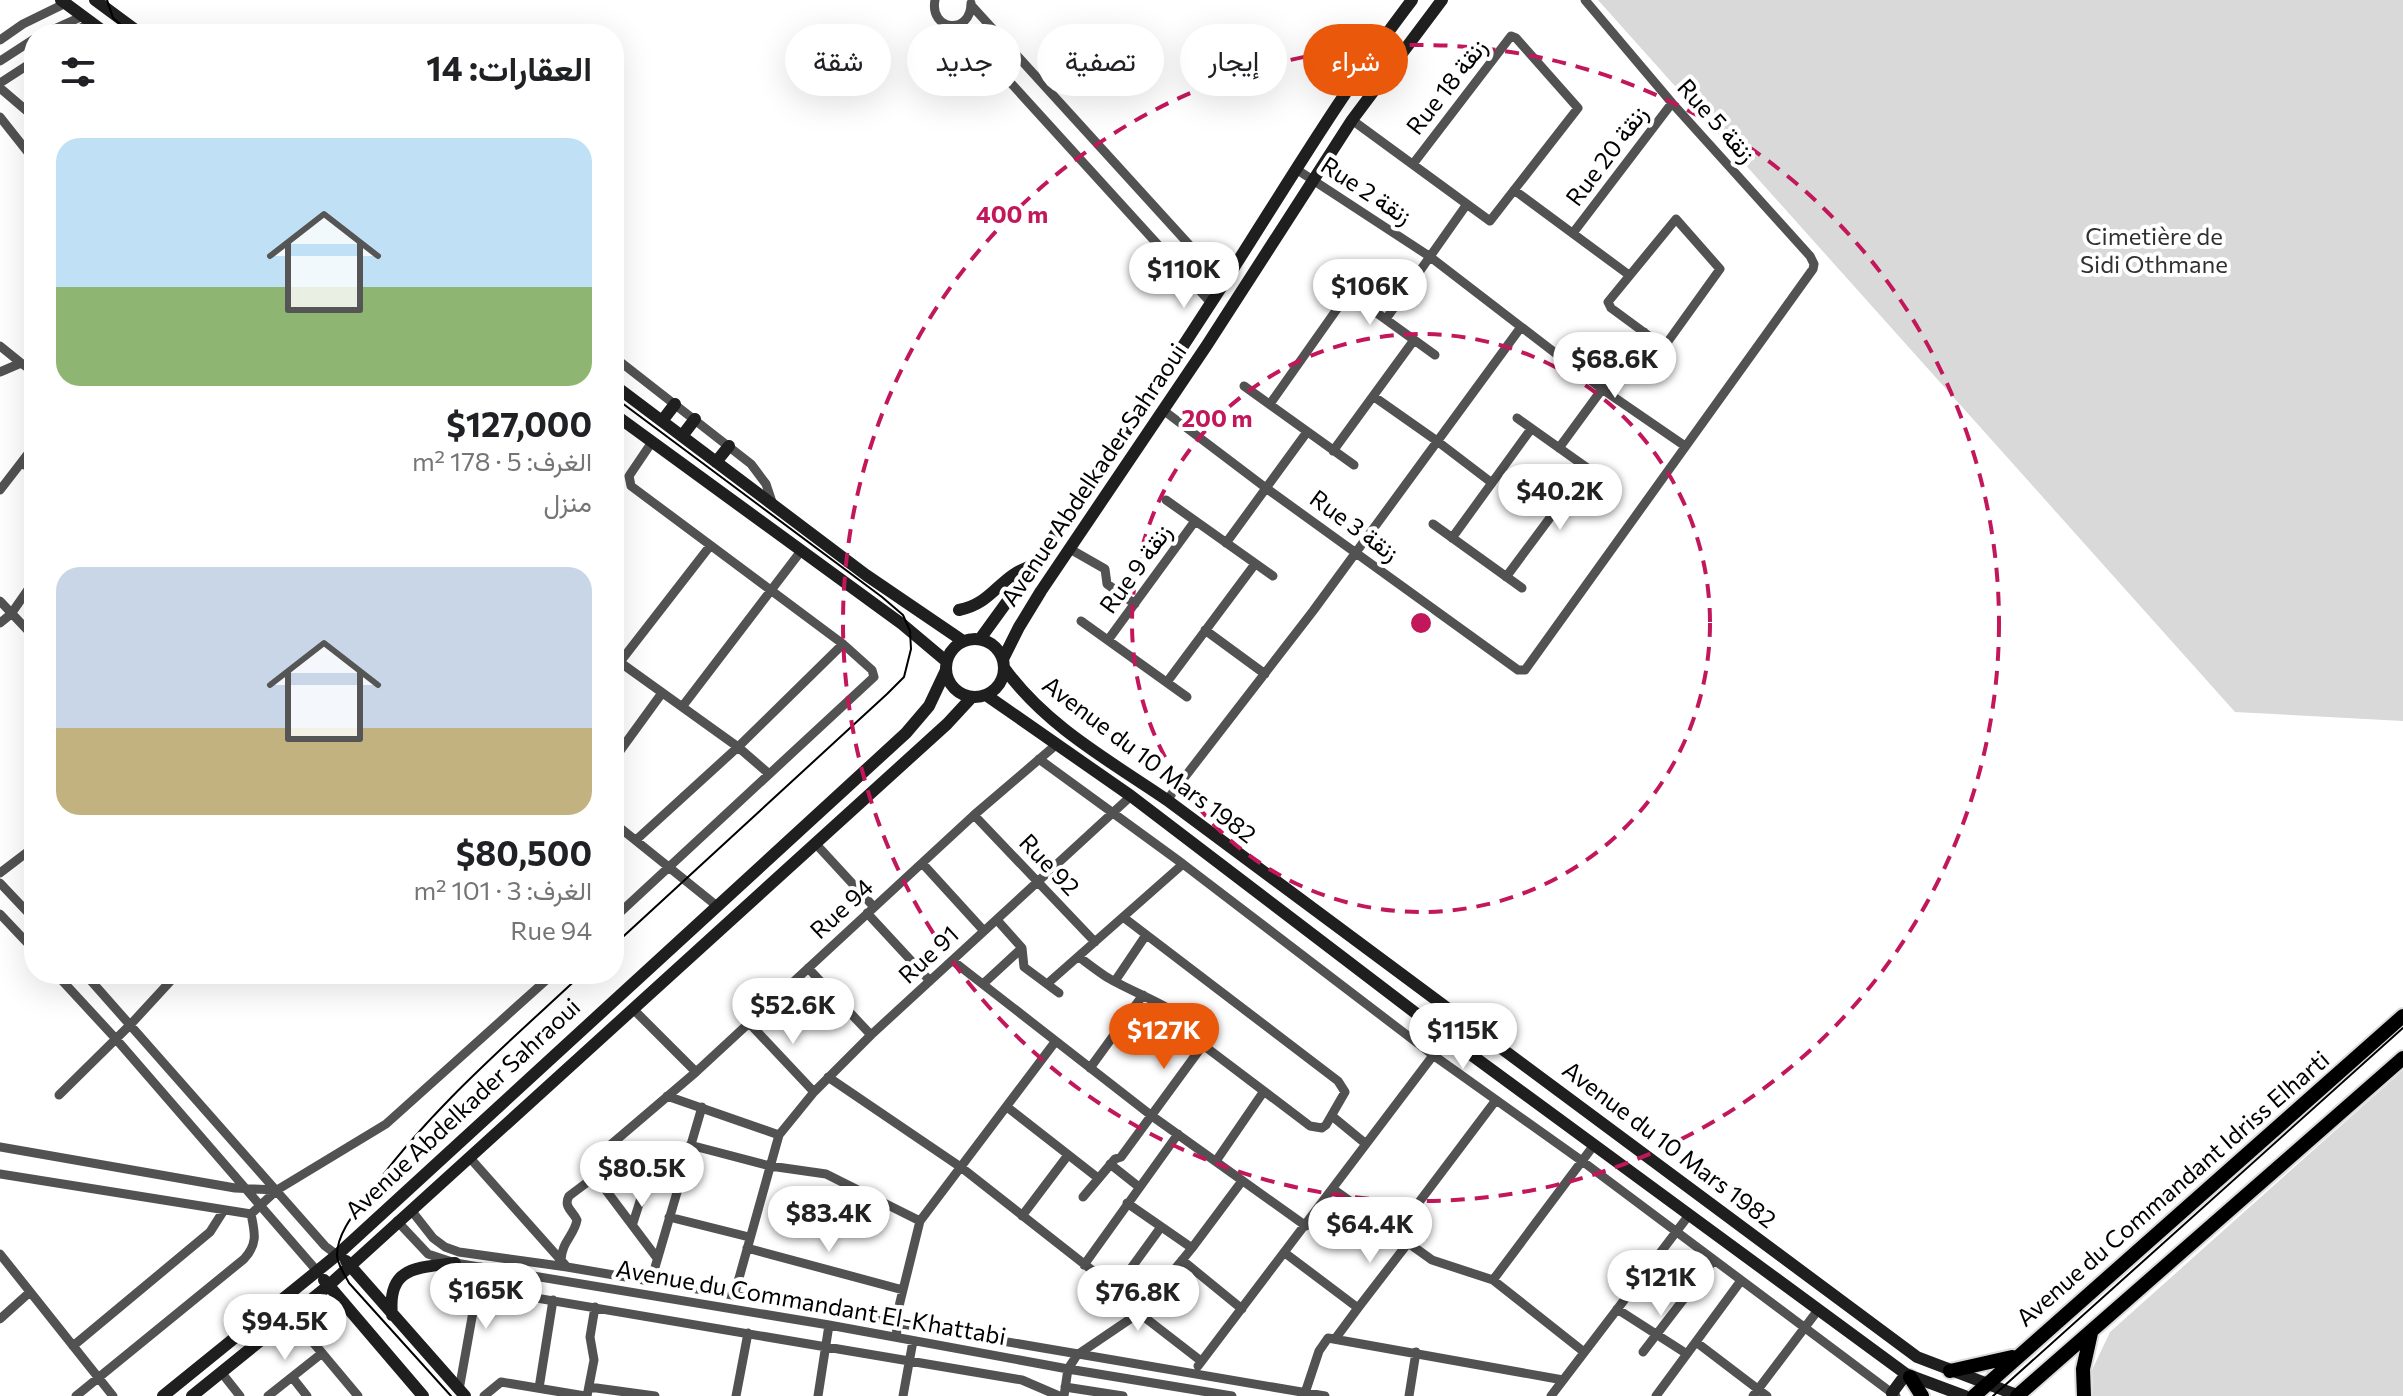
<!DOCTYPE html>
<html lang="ar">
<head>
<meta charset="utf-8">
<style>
	body { margin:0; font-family:Commissioner,Vazirmatn,sans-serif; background:#f6f6f6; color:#202124; direction:rtl; height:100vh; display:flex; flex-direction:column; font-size:30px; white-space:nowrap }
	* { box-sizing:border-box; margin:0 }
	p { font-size:26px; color:#757577 }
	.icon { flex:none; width:44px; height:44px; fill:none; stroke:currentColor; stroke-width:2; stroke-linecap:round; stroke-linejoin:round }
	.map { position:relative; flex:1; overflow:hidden; direction:ltr }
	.drawer { position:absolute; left:24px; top:24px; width:600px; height:960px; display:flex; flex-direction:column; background:#fff; border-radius:32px; box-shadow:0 8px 32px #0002; direction:rtl }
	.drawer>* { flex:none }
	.top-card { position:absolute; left:648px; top:24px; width:760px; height:72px; direction:rtl; display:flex; gap:16px }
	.price { position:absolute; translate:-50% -68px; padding:0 18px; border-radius:28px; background:#fff; color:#222; font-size:26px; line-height:52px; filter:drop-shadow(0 2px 4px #0008) }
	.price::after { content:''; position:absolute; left:50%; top:48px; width:24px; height:18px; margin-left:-12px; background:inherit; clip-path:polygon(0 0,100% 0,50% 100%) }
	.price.selected { background:#ea580c; color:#fff }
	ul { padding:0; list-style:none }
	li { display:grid; align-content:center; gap:16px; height:424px; padding:0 32px }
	li span { display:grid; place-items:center; height:248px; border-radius:24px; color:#555 }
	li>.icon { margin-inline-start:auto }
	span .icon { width:144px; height:144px; fill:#fffc; stroke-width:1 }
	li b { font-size:34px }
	h2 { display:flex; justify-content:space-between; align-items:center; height:96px; padding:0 32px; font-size:34px }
	.pill { padding:0 28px; border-radius:36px; background:#fff; box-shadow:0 8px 32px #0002; font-size:28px; line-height:72px }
	.pill.selected { background:#ea580c; color:#fff }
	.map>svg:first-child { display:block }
	.green { fill:#d9d9d9 }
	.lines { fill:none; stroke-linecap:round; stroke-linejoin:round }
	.primary-casing { stroke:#dbdbdb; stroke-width:18 }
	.street { stroke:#525252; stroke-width:9 }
	.secondary { stroke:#1f1f1f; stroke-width:12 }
	.primary { stroke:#000; stroke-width:14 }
	.tram { stroke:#000; stroke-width:2 }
	.ring { fill:none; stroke:#c2185b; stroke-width:4; stroke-dasharray:14 10 }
	.labels { text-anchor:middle; stroke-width:8; stroke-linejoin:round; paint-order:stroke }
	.street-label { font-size:24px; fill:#000; stroke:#fff }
	.park-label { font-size:24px; fill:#303030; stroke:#fff }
	.centre { fill:#c2185b; stroke:#fff; stroke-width:4 }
	.ring-label { font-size:24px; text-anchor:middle; font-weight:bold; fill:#c2185b; stroke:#fff; stroke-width:8; stroke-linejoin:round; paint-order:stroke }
</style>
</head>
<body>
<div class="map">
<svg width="2403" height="1396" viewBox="0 0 2403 1396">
	<rect width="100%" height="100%" fill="#fff"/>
	<path class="green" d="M1598,0H2403V721L2235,712Z
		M2403,1070V1396H2093L2092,1370L2110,1332Z"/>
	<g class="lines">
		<defs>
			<path id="primary" d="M1950,1371L2012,1357
				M1910,1377L1922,1396
				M1974,1396L2403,1016
				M2017,1396L2403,1058
				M2084,1396L2083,1369L2091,1333"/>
		</defs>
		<use href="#primary" class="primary-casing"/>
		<path class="street" d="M935,0C929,31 971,36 971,3
			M971,5L1224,283
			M958,25L1211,303
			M43,34L83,16
			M71,34L91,22
			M0,40L23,24L66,3
			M0,61L34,39
			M0,83L34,61
			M0,88L34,117
			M0,117L34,160
			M1352,120L1490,221L1578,108L1516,38L1511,36L1413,164
			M1296,169L1429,256L1602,389L1685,446
			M1514,190L1629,275
			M1676,219L1720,269L1664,347L1611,308L1608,302Z
			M1573,233L1672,103
			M1323,274L1435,355
			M1386,319L1467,204
			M0,346L21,363
			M614,357L751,464L766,484L773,505
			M0,372L21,363L34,372
			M1244,386L1354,465
			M1373,396L1437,441L1492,483
			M1270,404L1349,292
			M1163,410L1266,488L1518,670H1525L1813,269L1814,264L1810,256L1672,103L1585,0
			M1517,418L1600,477
			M1559,448L1644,332
			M1333,451L1414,340
			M22,462L34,473
			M0,490L34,446
			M1166,500L1273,576
			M1433,524L1522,588
			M1452,538L1531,429
			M1226,543L1307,432
			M1070,549L1105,569L1107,584L1135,604
			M1506,577L1587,468
			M0,601L34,637
			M1081,621L1187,697
			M0,623L11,614L34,581
			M1205,630L1265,674
			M1108,640L1195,521
			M614,658L738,747L768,773
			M620,662L710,546
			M1167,682L1255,564
			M682,707L801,551
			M614,759L662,693
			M1039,759L1183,864L1433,1055L1582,1161L1896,1396
			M1167,800L1313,611L1521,327
			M974,815L1095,942
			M614,823L717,906
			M636,840L738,747L843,644
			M815,843L874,907
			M922,863L984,931
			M0,873L34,847
			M0,883L34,919
			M867,913L930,981
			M0,914L34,950
			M614,918L874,677L872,670L843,644L631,486L629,476L652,442
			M997,920L1022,948L1024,967L1059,993
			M1079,957C1087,963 1096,970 1105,976C1130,992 1187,1011 1203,1036V1045L1310,1126L1322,1128L1326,1125L1345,1092L1338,1081L1123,917
			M953,961L1152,1116L1306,1226
			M808,968L871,1035
			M56,974L116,1039L317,1271
			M85,974L325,1246L337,1255
			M310,974L313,977L319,974
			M1115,981L1146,935
			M983,984L1022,948
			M1047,984L1183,864
			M633,1009L696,1072
			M749,1023L814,1092
			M1090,1068L1143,995
			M828,1077L962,1168L1116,1289L1139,1313L1201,1361
			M59,1095L131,1024L177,974
			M667,1096L779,1135
			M1007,1107L1098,1178
			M1332,1116L1366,1144
			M690,1145L770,1166L826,1174L920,1221
			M0,1147L235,1188L277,1190
			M470,1158L567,1267
			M1216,1161L1264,1091
			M1110,1164L1139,1187
			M0,1174L251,1214L277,1190L386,1124L553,974
			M599,1181L636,1188L640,1192L641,1198L633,1223
			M1333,1189L1432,1260L1493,1280L1584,1352
			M1083,1197L1115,1159L1121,1157L1203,1045
			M411,1210L433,1238L445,1247L459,1252L567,1267L1325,1396
			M1022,1216L1068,1155
			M669,1217L749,1237
			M397,1221L428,1254L455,1263L829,1325L1068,1369L1232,1396
			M1395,1234L1496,1100
			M747,1248L903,1290
			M1192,1248L1242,1181
			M1285,1253L1358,1308L1335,1339
			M0,1254L113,1396
			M657,1258L599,1181L596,1166L601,1153L696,1072L974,815L1057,744
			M561,1260C562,1241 574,1236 577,1220C573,1211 563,1207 569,1196L597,1175
			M1182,1260L1242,1309
			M1084,1265L1178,1134
			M1493,1280L1594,1145
			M651,1281L702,1107
			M477,1288L1022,1380L1059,1396
			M1116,1289L1161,1227
			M734,1296L779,1135L814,1092L871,1035L1131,796
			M1358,1308L1408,1243
			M1617,1309L1687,1354
			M291,1316L358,1396
			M0,1319L30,1292
			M897,1337L896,1322L900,1302L920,1221L1055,1042
			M1696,1342L1767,1396
			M73,1346L210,1232L224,1210
			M1643,1352L1713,1261
			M1198,1366L1447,1037
			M221,1372L240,1396
			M292,1377L307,1396
			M589,1387L655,1396
			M1065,1387L1123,1396
			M539,1388L553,1300
			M459,1390L481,1267
			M1305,1393L1319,1351L1328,1338L1563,1380
			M76,1396L244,1259C258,1244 255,1233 251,1214
			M268,1396L321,1354
			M484,1396L501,1382L585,1396
			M587,1396L594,1360L590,1337L595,1307
			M736,1396L748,1333
			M818,1396L829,1325
			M903,1396L913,1341
			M1064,1396L1068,1369L1077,1355L1139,1313L1192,1248L1127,1203
			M1409,1396L1416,1352
			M1551,1396L1689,1215
			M1656,1396L1740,1282
			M1753,1396L1818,1310"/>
		<path class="secondary" d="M61,0L107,34
			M95,0L141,34
			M614,385L866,575L963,641
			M614,414L902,624L946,661
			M662,421L675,404
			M682,436L695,419
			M716,462L729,446
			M959,610C995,603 999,574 1035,565
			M946 668a29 29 0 1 1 58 0a29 29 0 1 1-58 0Z
			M980,639C1065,523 1146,404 1224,283C1285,188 1343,90 1412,0
			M1003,659L1019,627L1041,591L1207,345L1352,120L1442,0
			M1005,669C1046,726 1110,761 1167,800L1917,1357L2017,1395
			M986,695L1131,796L1447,1037L1906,1374L1965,1396
			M346,1261L465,1396
			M324,1280L423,1396
			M392,1315C387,1266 417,1268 455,1263
			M1892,1393L1906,1374
			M163,1396L337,1255L906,733L929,706L946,670
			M192,1396L328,1286L947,724L972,697"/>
		<use href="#primary" class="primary"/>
		<path class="tram" d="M107,0L113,18L132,34
			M614,397L882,597L903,615L910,631L911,649L904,677L887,694L614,945
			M451,1396L349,1283C345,1275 337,1264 337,1255C337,1233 356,1211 368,1195C428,1111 507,1044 582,974
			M1993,1396L2403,1028"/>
	</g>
	<g class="ring">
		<circle cx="1421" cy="623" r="289"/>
		<circle cx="1421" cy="623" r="578"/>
	</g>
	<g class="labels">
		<g class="street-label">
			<text transform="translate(1447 87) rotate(-52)" y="8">Rue 18 زنقة</text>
			<text transform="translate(1716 121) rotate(48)" y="8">Rue 5 زنقة</text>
			<text transform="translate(1607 156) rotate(-53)" y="8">Rue 20 زنقة</text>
			<text transform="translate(1366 191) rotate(33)" y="8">Rue 2 زنقة</text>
			<text transform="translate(1094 475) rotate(-56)" y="8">Avenue Abdelkader Sahraoui</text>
			<text transform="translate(1354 526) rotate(36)" y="8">Rue 3 زنقة</text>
			<text transform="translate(1136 569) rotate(-54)" y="8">Rue 9 زنقة</text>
			<text transform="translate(1149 760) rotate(37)" y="8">Avenue du 10 Mars 1982</text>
			<text transform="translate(1049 865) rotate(46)" y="8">Rue 92</text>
			<text transform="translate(842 909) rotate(-43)" y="8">Rue 94</text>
			<text transform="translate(929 955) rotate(-43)" y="8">Rue 91</text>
			<text transform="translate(463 1109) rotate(-43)" y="8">Avenue Abdelkader Sahraoui</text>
			<text transform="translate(1669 1145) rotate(37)" y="8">Avenue du 10 Mars 1982</text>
			<text transform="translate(2173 1189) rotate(-41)" y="8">Avenue du Commandant Idriss Elharti</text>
			<text transform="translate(811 1303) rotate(10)" y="8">Avenue du Commandant El-Khattabi</text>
		</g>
		<g class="park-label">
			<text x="2154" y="245">Cimetière de<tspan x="2154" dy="28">Sidi Othmane</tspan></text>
		</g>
	</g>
	<circle cx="1421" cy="623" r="12" class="centre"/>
	<g class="ring-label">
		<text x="1012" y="223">400 m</text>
		<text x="1217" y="427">200 m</text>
	</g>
</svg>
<b class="price" style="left:1184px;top:310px">$110K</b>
<b class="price" style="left:1370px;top:327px">$106K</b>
<b class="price" style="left:1615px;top:400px">$68.6K</b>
<b class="price" style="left:1560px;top:532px">$40.2K</b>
<b class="price" style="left:793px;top:1046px">$52.6K</b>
<b class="price selected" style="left:1164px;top:1071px">$127K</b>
<b class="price" style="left:1463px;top:1071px">$115K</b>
<b class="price" style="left:642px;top:1209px">$80.5K</b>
<b class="price" style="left:829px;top:1254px">$83.4K</b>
<b class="price" style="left:1370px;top:1265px">$64.4K</b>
<b class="price" style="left:1661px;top:1318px">$121K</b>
<b class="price" style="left:486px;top:1331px">$165K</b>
<b class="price" style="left:1138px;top:1333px">$76.8K</b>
<b class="price" style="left:285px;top:1362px">$94.5K</b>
<div class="top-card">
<a class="pill selected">شراء</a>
<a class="pill">إيجار</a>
<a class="pill">تصفية</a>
<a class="pill">جديد</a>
<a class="pill">شقة</a>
</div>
<section class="drawer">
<h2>العقارات: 14<svg class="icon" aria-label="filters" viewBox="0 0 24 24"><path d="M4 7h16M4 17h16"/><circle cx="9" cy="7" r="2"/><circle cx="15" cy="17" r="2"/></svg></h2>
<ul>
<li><span style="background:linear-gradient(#bfe0f5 60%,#8fb573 0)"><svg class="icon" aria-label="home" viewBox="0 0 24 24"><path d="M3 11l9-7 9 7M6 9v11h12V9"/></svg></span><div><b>$127,000</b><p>الغرف: 5 · 178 m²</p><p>منزل</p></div></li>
<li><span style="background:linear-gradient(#c9d6e8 65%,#c2b280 0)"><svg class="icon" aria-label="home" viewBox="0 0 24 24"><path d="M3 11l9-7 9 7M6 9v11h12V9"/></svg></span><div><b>$80,500</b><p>الغرف: 3 · 101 m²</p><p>Rue 94</p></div></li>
</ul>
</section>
</div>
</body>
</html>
